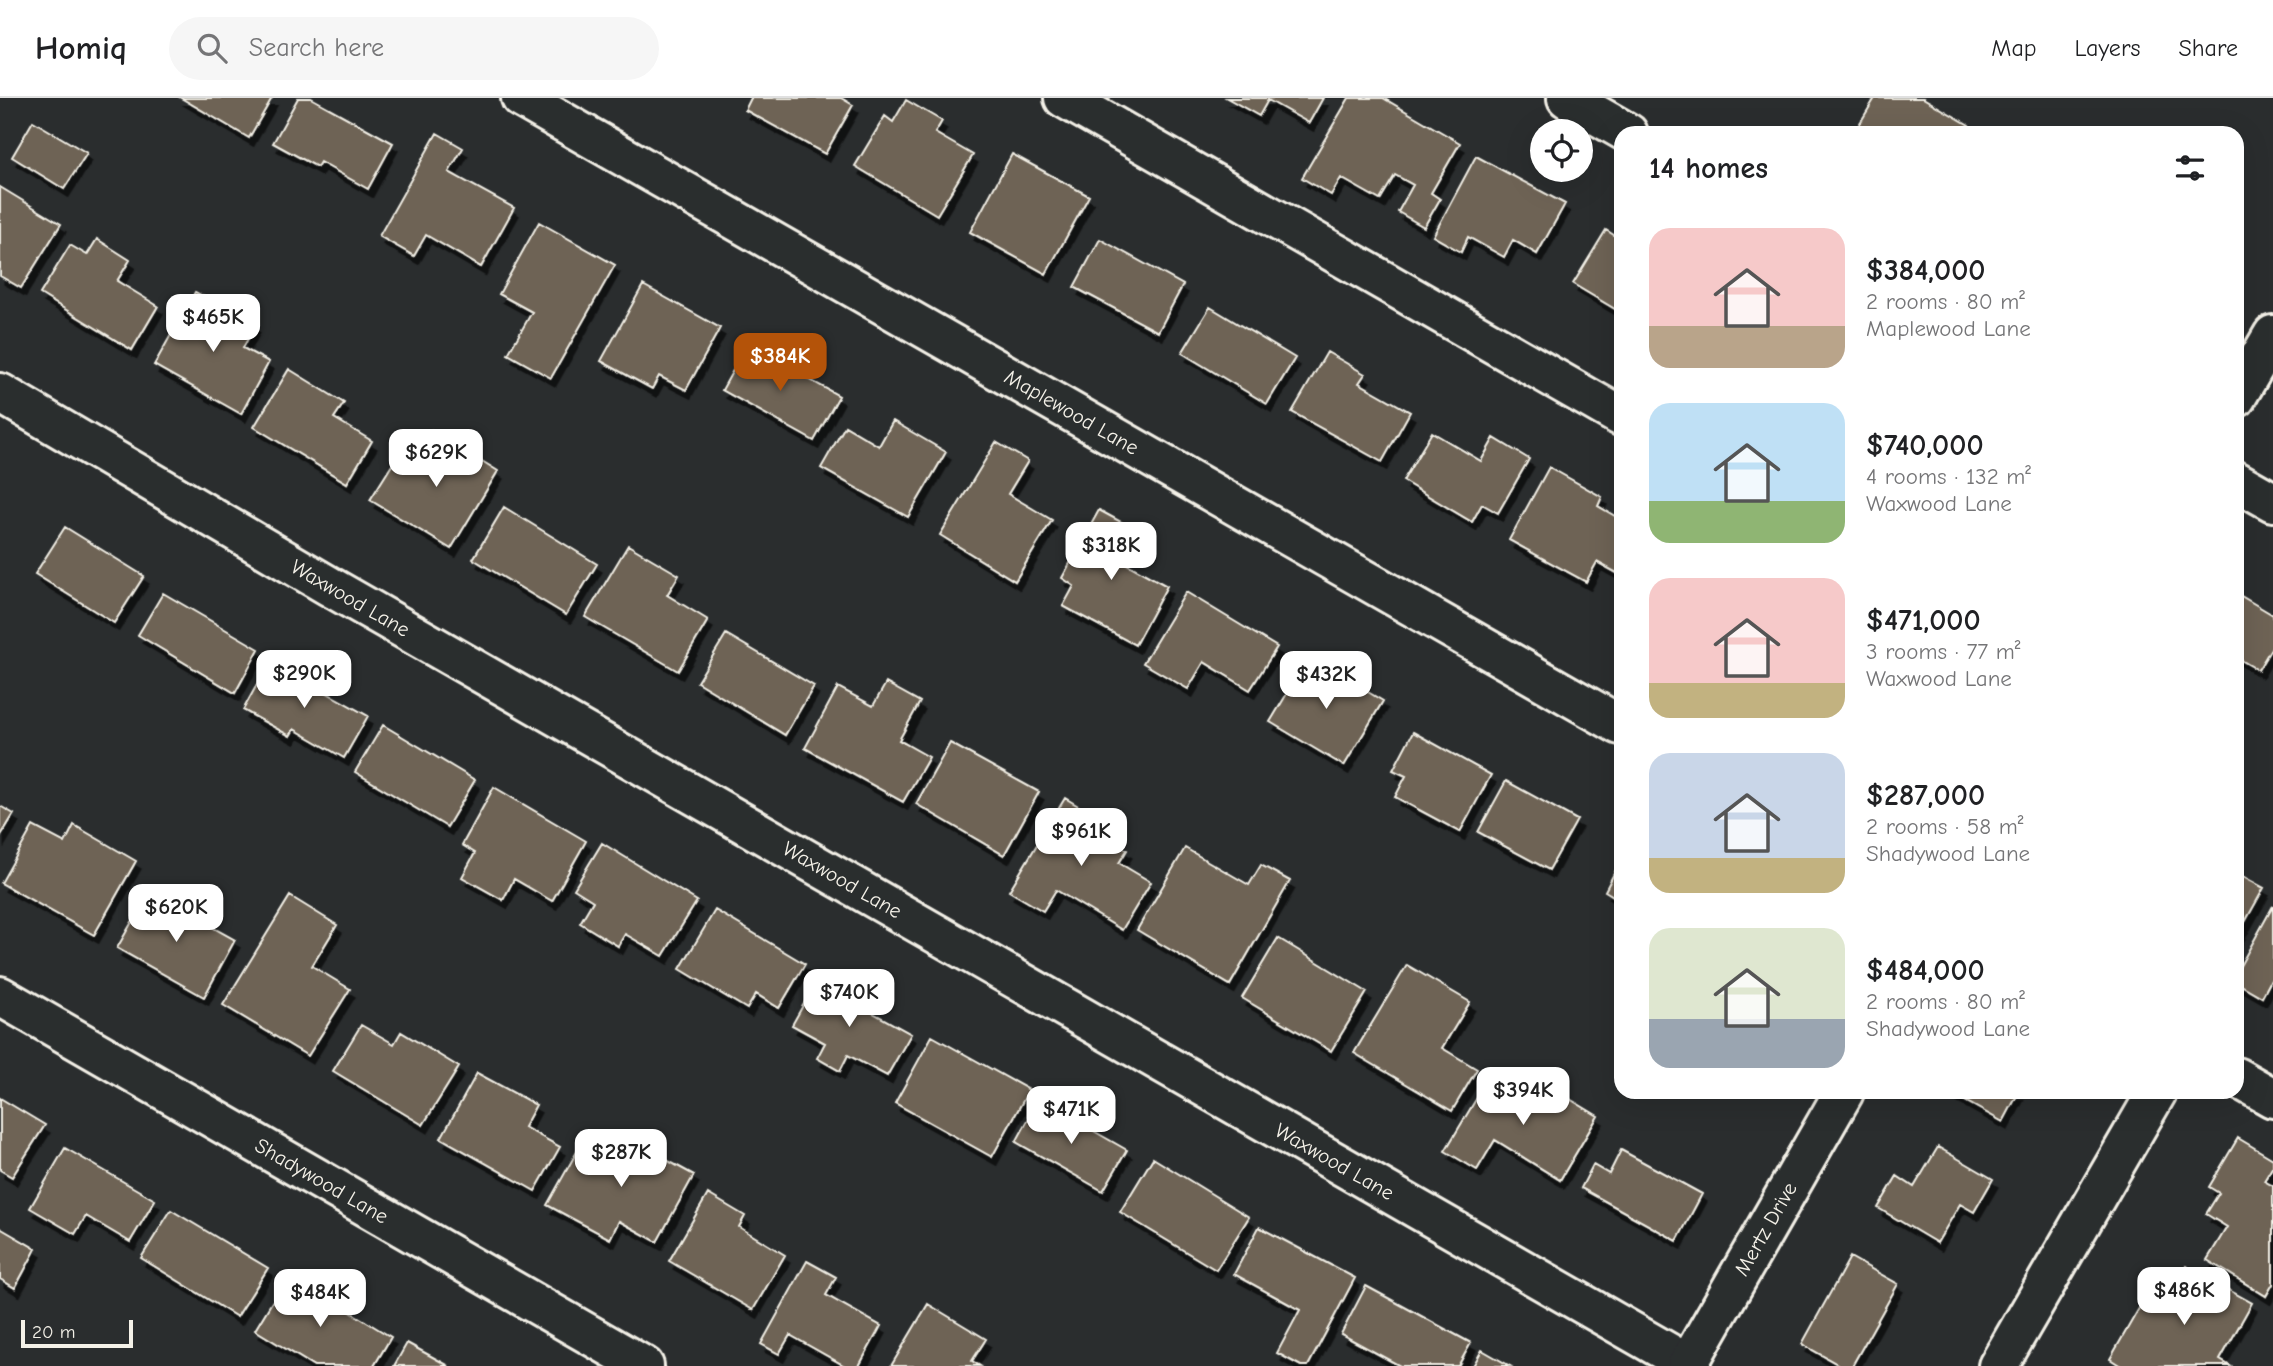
<!DOCTYPE html>
<html lang="en">
<head>
<meta charset="utf-8">
<style>
	body { margin:0; font-family:"Comic Neue",sans-serif; background:#f6f6f6; color:#202124; height:100vh; display:flex; flex-direction:column; font-size:26px; white-space:nowrap }
	* { box-sizing:border-box; margin:0 }
	p { font-size:23px; color:#757577 }
	.icon { flex:none; width:38px; height:38px; fill:none; stroke:currentColor; stroke-width:2; stroke-linecap:round; stroke-linejoin:round }
	.map { position:relative; flex:1; overflow:hidden }
	.sheet { position:absolute; left:1614px; top:28px; width:630px; height:973px; display:flex; flex-direction:column; background:#fff; border-radius:21px; box-shadow:0 7px 28px #0002 }
	.sheet>* { flex:none }
	.fabs { position:absolute; left:1530px; top:21px; display:grid; gap:14px }
	.fabs a { display:grid; place-items:center; width:63px; height:63px; border-radius:50%; background:#fff; box-shadow:0 7px 28px #0002; font-size:35px }
	.scale { position:absolute; left:21px; bottom:18px; width:112px; box-sizing:border-box; padding-left:7px; border:4px solid #f4f1e8; border-top:0; font-size:19px; line-height:24px; white-space:nowrap; color:#f4f1e8; -webkit-text-stroke:5px #2a2d2e; paint-order:stroke }
	.price { position:absolute; translate:-50% -60px; padding:0 16px; border-radius:14px; background:#fff; color:#222; font-size:23px; line-height:46px; filter:drop-shadow(0 2px 4px #0008) }
	.price::after { content:''; position:absolute; left:50%; top:42px; width:21px; height:16px; margin-left:-10px; background:inherit; clip-path:polygon(0 0,100% 0,50% 100%) }
	.price.current { background:#b45309; color:#fff }
	ul { padding:0; list-style:none }
	li { display:flex; align-items:center; gap:21px; height:175px; padding:0 35px }
	li span { display:grid; place-items:center; flex:none; width:196px; height:140px; border-radius:21px; color:#555 }
	li>.icon { margin-inline-start:auto }
	span .icon { width:84px; height:84px; fill:#fffc; stroke-width:1 }
	li b { font-size:30px }
	h2 { display:flex; justify-content:space-between; align-items:center; height:84px; padding:0 35px; font-size:30px }
	header { display:flex; align-items:center; gap:42px; box-sizing:border-box; height:98px; padding:0 35px; background:#fff; border-bottom:2px solid #e0e0e0 }
	header strong { font-size:33px }
	nav { display:flex; gap:38px; margin-inline-start:auto; font-size:24px }
	.search { width:490px; height:63px; background:#f6f6f6; display:flex; align-items:center; gap:18px; box-sizing:border-box; padding:0 24px; border-radius:38px; color:#757577; font-size:26px }
	.map>svg:first-child { display:block }
	.building { fill:#6e6354; stroke:#f4f1e8; stroke-width:2; filter:url(#shadow) }
	.lines { fill:none; stroke-linecap:round; stroke-linejoin:round }
	.minor-casing { stroke:#f4f1e8; stroke-width:44 }
	.minor { stroke:#2a2d2e; stroke-width:38 }
	.labels { text-anchor:middle; stroke-width:6; stroke-linejoin:round; paint-order:stroke }
	.street-label { font-size:21px; fill:#f4f1e8; stroke:#2a2d2e }
</style>
</head>
<body>
<header>
<strong>Homiq</strong>
<div class="search"><svg class="icon" aria-label="search" viewBox="0 0 24 24"><circle cx="10" cy="10" r="6"/><path d="M15 15l6 6"/></svg>Search here</div>
<nav><a>Map</a><a>Layers</a><a>Share</a></nav>
</header>
<div class="map">
<svg width="2273" height="1268" viewBox="0 0 2273 1268">
	<defs>
		<filter id="shadow"><feDropShadow dx="4.5" dy="8" stdDeviation="0" flood-color="#0009"/></filter>
	</defs>
	<rect width="100%" height="100%" fill="#2a2d2e"/>
	<filter id="ink" filterUnits="userSpaceOnUse"><feTurbulence type="fractalNoise" baseFrequency=".0143" numOctaves="2"/><feDisplacementMap in="SourceGraphic" scale="14" xChannelSelector="R" yChannelSelector="G"/><feConvolveMatrix kernelMatrix="1 2 1 2 8 2 1 2 1" color-interpolation-filters="sRGB"/></filter>
	<g filter="url(#ink)">
		<path class="building" d="M181,0H272L249,40Z
			M298,0H311L393,45L368,91L320,64L317,69L273,45Z
			M751,0H841L853,7L825,56L745,12Z
			M1227,0H1323L1309,25L1268,2L1259,18Z
			M1349,0H1383L1460,45L1431,95L1440,101L1424,129L1398,114L1413,87L1395,77L1380,102L1341,80L1331,97L1302,80Z
			M1875,0H1923L1969,27L1964,35H1854Z
			M906,2L942,23L935,35L973,57L937,117L855,68L885,18L893,24Z
			M33,23L87,55L64,91L12,59Z
			M437,35L463,50L449,74L514,110L481,169L426,137L414,158L379,138Z
			M1012,56L1089,98L1046,176L970,134Z
			M1476,58L1565,106L1537,156L1513,142L1504,159L1468,139L1461,154L1433,138Z
			M0,89L61,126L21,190L0,178Z
			M539,124L615,167L551,280L508,256L532,214L499,196Z
			M1606,132L1620,141V214L1573,186Z
			M97,141L130,162L117,183L158,208L132,252L40,196L70,147L87,157Z
			M1100,141L1183,187L1158,234L1074,189Z
			M643,187L720,230L686,292L659,278L652,291L601,263Z
			M195,194L255,227L243,250L269,264L241,316L154,267Z
			M1210,209L1295,260L1267,306L1182,255Z
			M747,247L839,298L814,343L722,292Z
			M1327,254L1365,276L1359,285L1410,314L1382,364L1292,314Z
			M289,271L344,305L334,320L372,343L347,385L254,329Z
			M893,323L946,354L908,419L821,370L845,328L879,348Z
			M432,332L498,373L451,451L370,402L397,359L411,367Z
			M1432,334L1481,363L1494,340L1529,361L1498,415L1482,406L1472,424L1403,383Z
			M996,344L1028,363L1008,396L1052,422L1015,483L940,437Z
			M1549,369L1602,399L1598,408L1620,421V469L1617,475L1597,464L1586,484L1509,442Z
			M504,409L597,466L566,517L473,461Z
			M1099,412L1132,430L1116,460L1167,488L1135,547L1063,508L1074,488L1062,480Z
			M65,429L144,478L114,525L35,476Z
			M628,447L679,477L667,497L708,522L678,573L585,519Z
			M1186,494L1277,549L1250,592L1204,564L1188,591L1143,565Z
			M163,495L259,551L235,595L138,537Z
			M2236,495L2273,517V547L2258,572L2236,559Z
			M726,536L814,588L785,637L697,584Z
			M1309,559L1383,603L1344,668L1270,624Z
			M270,563L368,618L344,660L294,631L290,638L243,612Z
			M886,585L920,604L899,642L929,659L903,704L805,650L838,589L873,608Z
			M383,627L475,682L447,729L355,674Z
			M1413,634L1491,677L1460,734L1395,699L1406,678L1393,672Z
			M950,645L1039,694L1004,757L916,706Z
			M1506,683L1577,722L1549,772L1478,734Z
			M494,689L586,743L552,803L514,781L503,802L462,779L475,755L462,747Z
			M1065,700L1112,728L1105,739L1127,752L1119,765L1151,784L1122,832L1056,792L1043,813L1009,793Z
			M0,708L14,716L0,739Z
			M74,727L136,763L94,837L1,785L33,728L65,745Z
			M602,745L697,803L663,858L625,836L618,848L580,825L593,803L574,791Z
			M1185,750L1249,787L1261,767L1290,783L1230,887L1137,832Z
			M1620,764V802L1605,793Z
			M2236,775L2264,790L2236,840Z
			M149,794L235,842L204,899L117,850Z
			M290,798L337,827L312,868L350,891L308,958L223,907Z
			M2273,808V883L2271,882L2262,899L2236,884V875Z
			M715,812L805,866L779,910L756,896L747,911L680,871Z
			M1278,840L1367,894L1331,953L1242,900Z
			M1407,867L1470,904L1442,950L1477,971L1452,1013L1354,955Z
			M820,877L851,895L848,901L911,936L887,978L848,957L840,973L817,960L825,945L792,927Z
			M361,927L394,946L401,934L459,969L423,1027L333,973Z
			M932,938L1029,992L992,1059L895,1005Z
			M477,975L536,1007L524,1029L560,1049L535,1093L441,1040Z
			M1490,978L1528,1000L1538,982L1598,1018L1560,1082L1495,1042L1477,1072L1445,1053Z
			M1949,994H2019L2003,1024Z
			M0,1000L45,1027L12,1079L0,1072Z
			M1039,1002L1127,1052L1103,1093L1016,1044Z
			M617,1035L694,1077L657,1144L619,1123L610,1141L547,1107L584,1041L607,1054Z
			M2238,1040L2273,1061V1068L2264,1083L2273,1088V1186L2266,1198L2207,1162L2227,1129L2206,1116L2219,1095L2209,1089Z
			M1938,1049L1993,1081L1974,1114L1960,1106L1937,1145L1878,1110L1897,1078L1914,1089Z
			M65,1050L155,1102L130,1144L86,1118L75,1136L30,1110Z
			M1621,1052L1702,1096L1677,1143L1581,1090L1593,1067L1609,1076Z
			M1153,1060L1249,1119L1216,1172L1120,1114Z
			M708,1096L745,1118L739,1129L785,1157L753,1212L669,1163Z
			M171,1112L268,1170L237,1219L141,1160Z
			M1259,1129L1355,1180L1308,1268H1301L1277,1255L1300,1212L1234,1176Z
			M0,1130L36,1151L15,1190L0,1181Z
			M1850,1159L1898,1186L1852,1268H1841L1802,1246Z
			M807,1163L836,1179L826,1197L881,1228L859,1268H845L790,1237L779,1256L761,1246Z
			M2186,1168L2252,1205L2220,1262L2230,1268H2121L2110,1261L2142,1205L2160,1215Z
			M289,1176L391,1239L374,1268H314L255,1232Z
			M1366,1188L1471,1245L1458,1268H1400L1341,1236Z
			M928,1206L986,1241L972,1263L980,1268H891Z
			M407,1245L449,1268H394Z
			M1482,1252L1510,1268H1473Z"/>
		<g class="lines">
			<defs>
				<g id="minor">
					<path id="s1" d="M521,0L1620,627"/>
					<path d="M1064,0L1620,318"/>
					<path d="M1567,0L1628,35"/>
					<path id="s2" d="M0,295L329,488L1688,1266"/>
					<path d="M2236,300L2273,237"/>
					<path d="M2236,383L2273,404"/>
					<path id="s3" d="M0,898L644,1268"/>
					<path d="M2236,979L2273,1000"/>
					<path id="s4" d="M1687,1268L1844,994"/>
					<path d="M1998,1268L2157,994"/>
				</g>
			</defs>
			<use href="#minor" class="minor-casing"/>
			<use href="#minor" class="minor"/>
		</g>
	</g>
	<g class="labels">
		<g class="street-label">
			<text dy="7" stroke="none"><textPath href="#s1" startOffset="634">Maplewood Lane</textPath></text>
			<text dy="7" stroke="none"><textPath href="#s2" startOffset="406">Waxwood Lane</textPath></text>
			<text dy="7" stroke="none"><textPath href="#s2" startOffset="973">Waxwood Lane</textPath></text>
			<text dy="7" stroke="none"><textPath href="#s2" startOffset="1540">Waxwood Lane</textPath></text>
			<text dy="7" stroke="none"><textPath href="#s3" startOffset="371">Shadywood Lane</textPath></text>
			<text dy="7" stroke="none"><textPath href="#s4" startOffset="158">Mertz Drive</textPath></text>
		</g>
	</g>
</svg>
<div class="fabs">
<a><svg class="icon" aria-label="locate" viewBox="0 0 24 24"><circle cx="12" cy="12" r="6"/><path d="M12 2v4M12 18v4M2 12h4M18 12h4"/></svg></a>
</div>
<div class="scale">20 m</div>
<b class="price" style="left:213px;top:256px">$465K</b>
<b class="price current" style="left:780px;top:295px">$384K</b>
<b class="price" style="left:436px;top:391px">$629K</b>
<b class="price" style="left:1111px;top:484px">$318K</b>
<b class="price" style="left:304px;top:612px">$290K</b>
<b class="price" style="left:1326px;top:613px">$432K</b>
<b class="price" style="left:1081px;top:770px">$961K</b>
<b class="price" style="left:176px;top:846px">$620K</b>
<b class="price" style="left:849px;top:931px">$740K</b>
<b class="price" style="left:1523px;top:1029px">$394K</b>
<b class="price" style="left:1071px;top:1048px">$471K</b>
<b class="price" style="left:621px;top:1091px">$287K</b>
<b class="price" style="left:2184px;top:1229px">$486K</b>
<b class="price" style="left:320px;top:1231px">$484K</b>
<section class="sheet">
<h2>14 homes<svg class="icon" aria-label="filters" viewBox="0 0 24 24"><path d="M4 7h16M4 17h16"/><circle cx="9" cy="7" r="2"/><circle cx="15" cy="17" r="2"/></svg></h2>
<ul>
<li><span style="background:linear-gradient(#f6c9c9 70%,#b9a48a 0)"><svg class="icon" aria-label="home" viewBox="0 0 24 24"><path d="M3 11l9-7 9 7M6 9v11h12V9"/></svg></span><div><b>$384,000</b><p>2 rooms · 80 m²</p><p>Maplewood Lane</p></div></li>
<li><span style="background:linear-gradient(#bfe0f5 70%,#8fb573 0)"><svg class="icon" aria-label="home" viewBox="0 0 24 24"><path d="M3 11l9-7 9 7M6 9v11h12V9"/></svg></span><div><b>$740,000</b><p>4 rooms · 132 m²</p><p>Waxwood Lane</p></div></li>
<li><span style="background:linear-gradient(#f6c9c9 75%,#c2b280 0)"><svg class="icon" aria-label="home" viewBox="0 0 24 24"><path d="M3 11l9-7 9 7M6 9v11h12V9"/></svg></span><div><b>$471,000</b><p>3 rooms · 77 m²</p><p>Waxwood Lane</p></div></li>
<li><span style="background:linear-gradient(#c9d6e8 75%,#c2b280 0)"><svg class="icon" aria-label="home" viewBox="0 0 24 24"><path d="M3 11l9-7 9 7M6 9v11h12V9"/></svg></span><div><b>$287,000</b><p>2 rooms · 58 m²</p><p>Shadywood Lane</p></div></li>
<li><span style="background:linear-gradient(#dfe7d0 65%,#9aa5b1 0)"><svg class="icon" aria-label="home" viewBox="0 0 24 24"><path d="M3 11l9-7 9 7M6 9v11h12V9"/></svg></span><div><b>$484,000</b><p>2 rooms · 80 m²</p><p>Shadywood Lane</p></div></li>
</ul>
</section>
</div>
</body>
</html>
